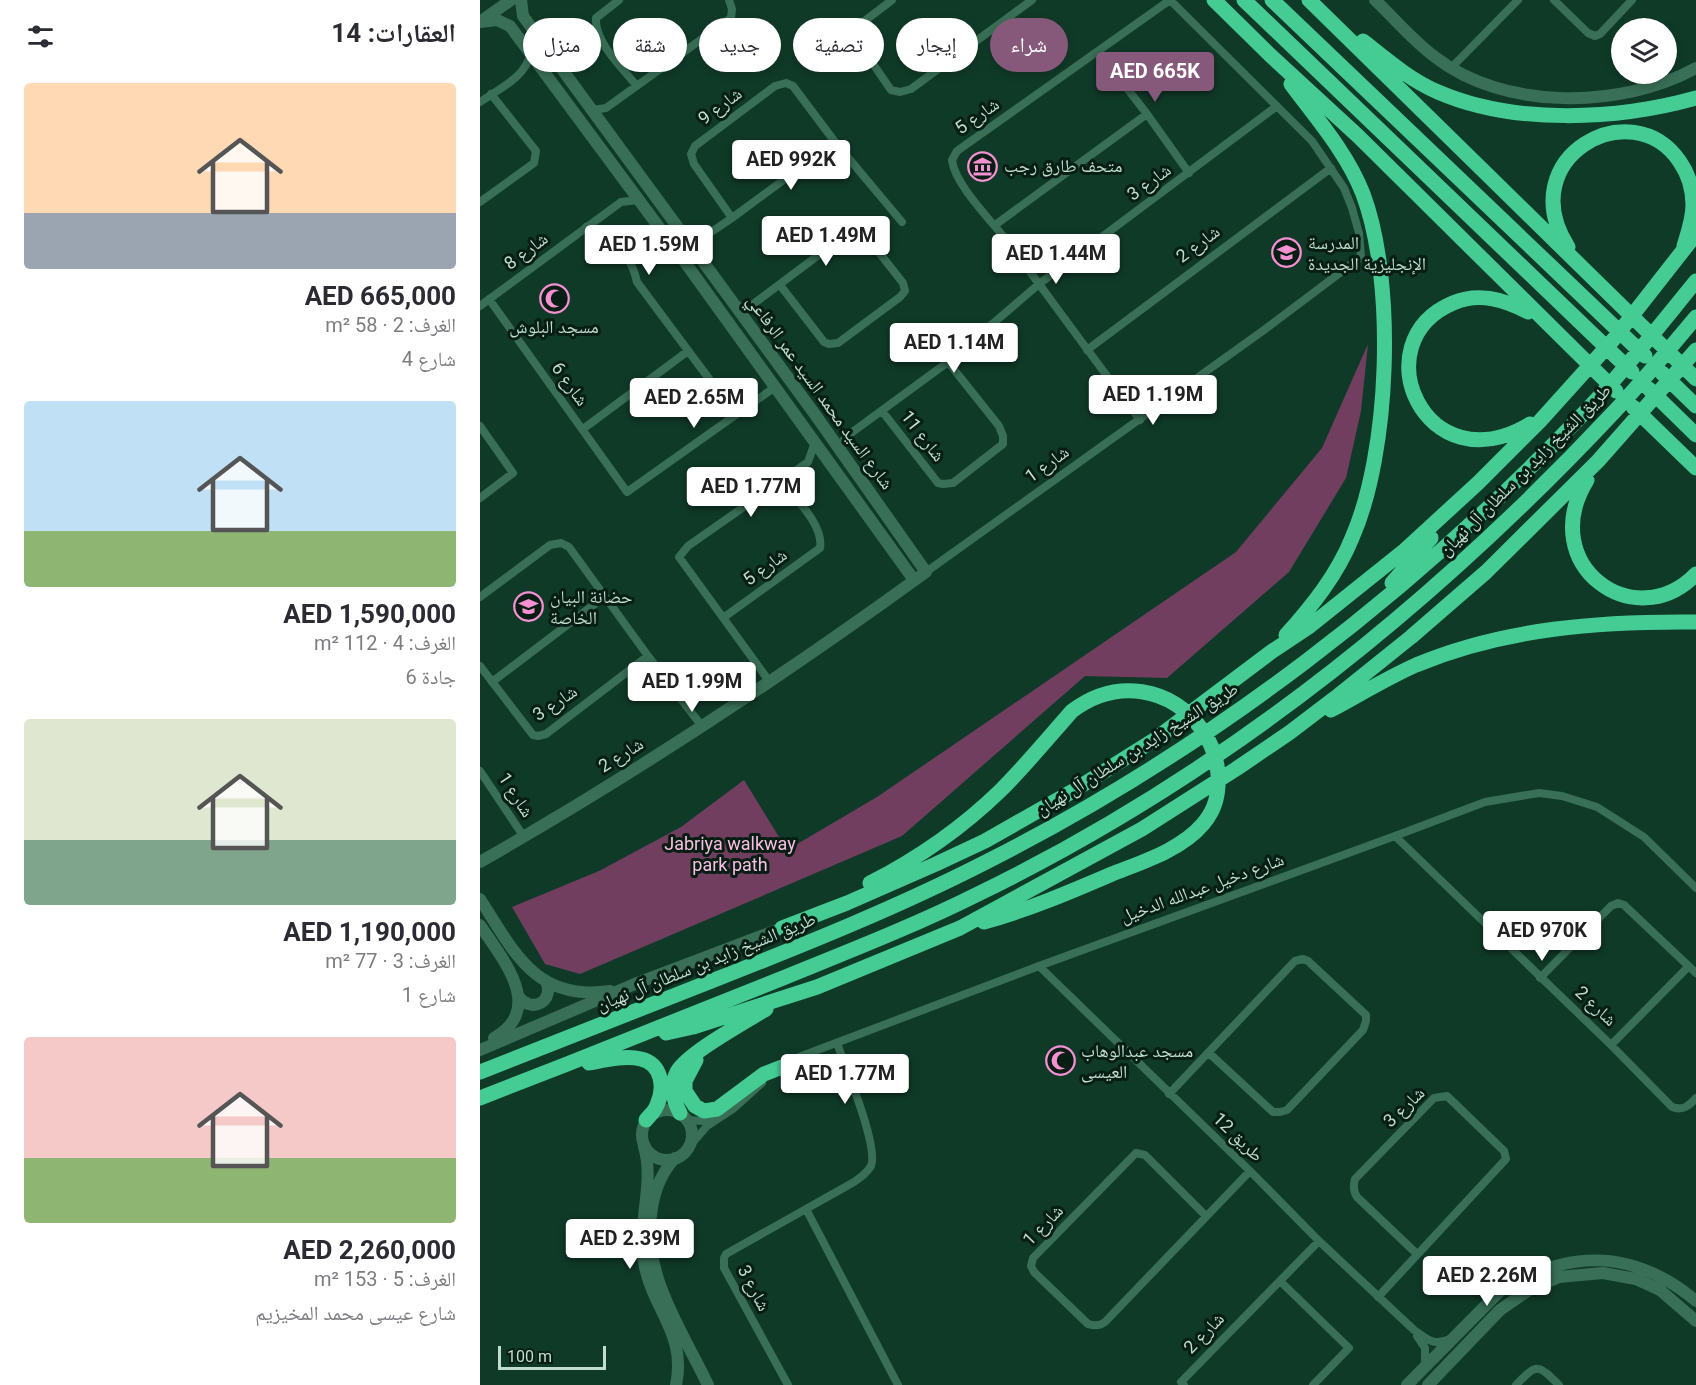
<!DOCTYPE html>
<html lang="ar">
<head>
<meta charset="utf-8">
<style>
	body { margin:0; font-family:Roboto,"Noto Naskh Arabic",sans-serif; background:#f2f2f3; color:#2b2b33; direction:rtl; height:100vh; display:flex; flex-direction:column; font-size:22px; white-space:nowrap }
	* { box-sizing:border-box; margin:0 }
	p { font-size:20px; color:#7c7c81 }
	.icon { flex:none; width:33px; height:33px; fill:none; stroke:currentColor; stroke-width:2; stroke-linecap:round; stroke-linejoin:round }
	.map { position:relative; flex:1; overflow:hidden; direction:ltr }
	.side { display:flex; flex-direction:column; background:#fff; width:480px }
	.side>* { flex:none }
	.banner { position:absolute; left:18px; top:18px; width:570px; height:54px; direction:rtl; display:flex; gap:12px }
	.controls { position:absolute; left:1131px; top:18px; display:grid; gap:12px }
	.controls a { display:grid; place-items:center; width:66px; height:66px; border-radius:50%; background:#fff; box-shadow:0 3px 9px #0003; font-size:30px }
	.scale { position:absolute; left:18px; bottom:15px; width:108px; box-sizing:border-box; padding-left:6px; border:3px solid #c1ddce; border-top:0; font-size:16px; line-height:21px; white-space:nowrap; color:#c1ddce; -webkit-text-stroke:4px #071e14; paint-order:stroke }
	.price { position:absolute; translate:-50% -51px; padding:0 14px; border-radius:6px; background:#fff; color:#222; font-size:20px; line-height:39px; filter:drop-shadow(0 2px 3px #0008) }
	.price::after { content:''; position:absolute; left:50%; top:36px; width:18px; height:14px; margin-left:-9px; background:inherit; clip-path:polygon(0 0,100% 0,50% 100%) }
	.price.current { background:#86587a; color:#fff }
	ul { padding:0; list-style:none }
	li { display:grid; align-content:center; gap:12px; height:318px; padding:0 24px }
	li span { display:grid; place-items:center; height:186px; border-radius:6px; color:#555 }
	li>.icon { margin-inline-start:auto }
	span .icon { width:108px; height:108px; fill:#fffc; stroke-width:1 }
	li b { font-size:26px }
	h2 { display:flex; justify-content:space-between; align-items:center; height:72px; padding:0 24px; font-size:26px }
	.tag { padding:0 21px; border-radius:27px; background:#fff; box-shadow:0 3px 9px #0003; font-size:21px; line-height:54px }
	.tag.current { background:#86587a; color:#fff }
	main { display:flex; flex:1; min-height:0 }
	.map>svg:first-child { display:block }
	.green { fill:#713e5f }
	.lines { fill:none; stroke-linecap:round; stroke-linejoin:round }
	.street { stroke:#396f56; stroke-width:8 }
	.secondary { stroke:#396f56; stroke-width:12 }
	.highway { stroke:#45cc95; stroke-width:15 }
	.labels { text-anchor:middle; stroke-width:6; stroke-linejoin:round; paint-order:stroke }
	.street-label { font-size:18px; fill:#c1ddce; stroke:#071e14 }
	.poi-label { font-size:18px; fill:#c1ddce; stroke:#071e14; text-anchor:start }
	.park-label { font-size:18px; fill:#fbbee3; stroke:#071e14 }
</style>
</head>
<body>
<main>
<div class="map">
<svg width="1216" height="1385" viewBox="0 0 1216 1385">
	<rect width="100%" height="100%" fill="#103a28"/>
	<path class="green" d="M888,344L881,411L866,478L809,572L687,678L605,676L422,836L100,974L65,964L32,907L119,871L201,827L264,780L307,850L397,797L756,552L842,448Z"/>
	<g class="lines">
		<path class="street" d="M139,0L116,18C114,41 142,68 157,86
			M412,0L378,26L375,33L378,42L411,90L420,92L431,89L552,0
			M1074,0L1108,33L1115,36L1120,34L1152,0
			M618,51L667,114L709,173
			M971,68L1038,0
			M0,102C17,90 48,76 50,53
			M113,110L126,108L251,18L252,9L249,0
			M0,202L54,163L56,151L11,94
			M252,218L214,164L211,154L215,146L295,86L306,83L313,86L355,142L422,222
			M515,225L667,114
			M106,227C129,252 148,242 157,282L256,415
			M210,242L218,241L252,218L355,142
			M9,299L147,492L295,387
			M255,305L263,307L272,305L372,230L379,227L423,283L425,291L420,297L358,343L349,344L344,342L300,285
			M0,306L141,202L158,200
			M607,350L851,168
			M402,411L458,483L463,484L473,483L523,444V436L519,426L468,362
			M660,420C616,362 574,304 531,246C514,223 475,186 472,160L477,151L690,0
			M0,426L33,473L0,498
			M103,429L208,351
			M360,450L362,442L367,436L468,362L559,284L797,106
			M446,572L784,330L881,257L879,233L872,208L864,188L832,141L690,0
			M0,597L70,545L81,543L89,547L168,656L221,725
			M243,618L340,548C344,525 315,498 301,481
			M0,666L53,735L58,736L66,734L168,656
			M289,681L199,557L208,546L328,462L335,442
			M12,682L124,597
			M0,771L44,837
			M915,836L1131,1045L1192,1107C1203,1111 1209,1106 1216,1098
			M559,966L770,1171L839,1241L934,1330C949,1340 952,1346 970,1339
			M1060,978L1131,906L1138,903L1144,905L1216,973
			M1131,1045L1209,966
			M299,1069L319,1057L559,966L915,836L1005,802L1059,793L1082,796L1117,807L1164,837L1216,888
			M689,1094L815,961L823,959L828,961L886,1015V1021L883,1030L807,1110L800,1112H793L729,1053
			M207,1120L223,1121L235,1119
			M209,1147L227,1126L253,1109L282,1083
			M326,1209L418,1385
			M726,1216L665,1155L656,1153L553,1258L551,1266L554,1272L608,1324C614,1326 620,1326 625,1322L770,1171
			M800,1281L869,1348L833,1385
			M898,1297L1026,1159L1024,1151L967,1096L954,1098L875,1179C873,1186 873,1191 877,1197L937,1254
			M937,1336L945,1348V1367
			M308,1385L244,1268V1258L246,1254L374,1182C380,1178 387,1173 391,1166C399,1147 365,1066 357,1043
			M704,1385L701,1382L839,1241
			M1036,1385C1057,1363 1058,1364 1079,1385"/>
		<path class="secondary" d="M895,0C915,19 933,41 955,57C1024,111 1142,109 1216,68
			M1,21L31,0
			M0,22L17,20L30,26L207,265L434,580
			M0,862C154,774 303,676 446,572L334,413L43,16L41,0
			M0,899C34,952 56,1002 130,991
			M0,925C22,959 66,1008 14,1038
			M39,997C52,1014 75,1001 66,981
			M0,1050L157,983L302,928
			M162 1135a25 25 0 1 1 50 0a25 25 0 1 1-50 0Z
			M164,1147C175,1182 157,1223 164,1262C172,1310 207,1333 196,1385
			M195,1158C181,1173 175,1189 172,1208C160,1272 202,1330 228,1385
			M927,1385L1020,1291C1088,1249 1153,1248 1216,1301
			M948,1385L1020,1310L1049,1290L1079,1277L1123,1273L1156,1279L1180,1290L1216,1321"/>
		<path class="highway" d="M734,0L790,55L878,136L1136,391
			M764,0L1152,372
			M792,0L1165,356
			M829,0L1216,379
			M883,41C907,60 930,80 958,92C1034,125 1138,120 1216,98
			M1088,247C1031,158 1152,90 1200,162C1209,175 1213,190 1213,205C1213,219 1208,233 1204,246
			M1048,312C1024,299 999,292 973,303C881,342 945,487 1050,424
			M1182,373L1216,406
			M1169,389L1216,435
			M1153,407L1216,468
			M1107,480C1055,565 1155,637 1216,574
			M912,583L951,538
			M806,635C832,606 857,575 872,538C910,452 916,282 883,194C867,153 837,119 811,84
			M851,710C879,695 907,678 936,665C1024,628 1122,621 1216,622
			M390,883C437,859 483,827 521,790C546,765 569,737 592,711C636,678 691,686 723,731C731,743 737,759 738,774C739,793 736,809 723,824C701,850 662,862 632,874C590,892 548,910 504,922
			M302,928L367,903L456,864L505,841L593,791L674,740L791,652L830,626L925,550L998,483L1060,421L1133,340L1216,234
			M186,1033L213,1027L337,987L480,928L662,829L756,769L809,733L855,698L931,637L1006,572L1118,461L1216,350
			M216,1060L205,1081V1091L215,1106L224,1111L237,1109L284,1074L302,1067
			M109,1063C125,1060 145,1055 161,1059C182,1064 185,1088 177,1105C175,1111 170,1115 166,1120
			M0,1072C78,1041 156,1011 234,980C326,944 418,907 506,862C730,749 933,592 1106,411C1145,370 1180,325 1216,281
			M0,1098C103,1058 206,1017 308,976C372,950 436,925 498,894C739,777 951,607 1134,412C1163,381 1189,349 1216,317
			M200,1113C193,1100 190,1086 197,1072C208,1053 265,1022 286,1009"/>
	</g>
	<defs>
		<symbol id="museum-ring" viewBox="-11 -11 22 22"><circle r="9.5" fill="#071e14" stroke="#f590d1" stroke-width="1.5"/><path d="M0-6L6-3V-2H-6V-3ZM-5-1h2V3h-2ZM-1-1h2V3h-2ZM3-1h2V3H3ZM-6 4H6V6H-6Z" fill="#f590d1"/></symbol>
		<symbol id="school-ring" viewBox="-11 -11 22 22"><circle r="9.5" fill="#071e14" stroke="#f590d1" stroke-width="1.5"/><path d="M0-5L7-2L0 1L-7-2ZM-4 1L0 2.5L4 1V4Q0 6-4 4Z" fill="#f590d1"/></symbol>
		<symbol id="mosque-ring" viewBox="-11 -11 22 22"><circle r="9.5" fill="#071e14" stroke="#f590d1" stroke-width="1.5"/><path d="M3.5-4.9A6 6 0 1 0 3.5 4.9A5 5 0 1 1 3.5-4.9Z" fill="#f590d1"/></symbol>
	</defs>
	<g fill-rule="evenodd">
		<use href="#museum-ring" x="486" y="150" width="33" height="33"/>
		<use href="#school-ring" x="790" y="236" width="33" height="33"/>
		<use href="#mosque-ring" x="58" y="282" width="33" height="33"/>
		<use href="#school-ring" x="32" y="590" width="33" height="33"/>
		<use href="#mosque-ring" x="564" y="1044" width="33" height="33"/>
	</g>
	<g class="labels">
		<g class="street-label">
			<text transform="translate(240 106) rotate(-37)" y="6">شارع 9</text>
			<text transform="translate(497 116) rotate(-35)" y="6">شارع 5</text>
			<text transform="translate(669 182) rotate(-36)" y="6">شارع 3</text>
			<text transform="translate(718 244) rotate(-37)" y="6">شارع 2</text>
			<text transform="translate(46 251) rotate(-37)" y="6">شارع 8</text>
			<text transform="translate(90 384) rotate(54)" y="6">شارع 6</text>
			<text transform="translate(340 392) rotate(54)" y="6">شارع السيد محمد السيد عمر الرفاعي</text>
			<text transform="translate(443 436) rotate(52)" y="6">شارع 11</text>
			<text transform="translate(567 464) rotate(-36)" y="6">شارع 1</text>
			<text transform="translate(1045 470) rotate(-45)" y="6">طريق الشيخ زايد بن سلطان آل نهيان</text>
			<text transform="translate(285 567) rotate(-36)" y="6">شارع 5</text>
			<text transform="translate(75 703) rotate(-34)" y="6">شارع 3</text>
			<text transform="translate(657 749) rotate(-32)" y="6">طريق الشيخ زايد بن سلطان آل نهيان</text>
			<text transform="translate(141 755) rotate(-32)" y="6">شارع 2</text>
			<text transform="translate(36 795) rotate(57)" y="6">شارع 1</text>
			<text transform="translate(722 888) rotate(-20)" y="6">شارع دخيل عبدالله الدخيل</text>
			<text transform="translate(226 962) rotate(-22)" y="6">طريق الشيخ زايد بن سلطان آل نهيان</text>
			<text transform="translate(1116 1006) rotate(43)" y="6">شارع 2</text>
			<text transform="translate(924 1107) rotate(-44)" y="6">شارع 3</text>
			<text transform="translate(758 1137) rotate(44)" y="6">طريق 12</text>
			<text transform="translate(563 1225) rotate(-46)" y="6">شارع 1</text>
			<text transform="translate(274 1288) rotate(62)" y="6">شارع 3</text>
			<text transform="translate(724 1333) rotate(-46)" y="6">شارع 2</text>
		</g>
		<g class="poi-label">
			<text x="524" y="172">متحف طارق رجب</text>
			<text x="828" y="249">المدرسة<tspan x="828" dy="21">الإنجليزية الجديدة</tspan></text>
			<text x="74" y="333" text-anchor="middle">مسجد البلوش</text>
			<text x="70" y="603">حضانة البيان<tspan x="70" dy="21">الخاصة</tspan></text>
			<text x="601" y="1057">مسجد عبدالوهاب<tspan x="601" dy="21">العيسى</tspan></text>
		</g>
		<g class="park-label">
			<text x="250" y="850">Jabriya walkway<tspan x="250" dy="21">park path</tspan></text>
		</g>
	</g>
</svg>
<div class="controls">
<a><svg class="icon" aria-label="layers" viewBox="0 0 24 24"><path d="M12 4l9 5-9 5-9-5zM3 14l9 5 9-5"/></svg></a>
</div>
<div class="scale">100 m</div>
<b class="price current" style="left:675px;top:103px">AED 665K</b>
<b class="price" style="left:311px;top:191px">AED 992K</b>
<b class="price" style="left:346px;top:267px">AED 1.49M</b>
<b class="price" style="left:169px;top:276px">AED 1.59M</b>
<b class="price" style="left:576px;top:285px">AED 1.44M</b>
<b class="price" style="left:474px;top:374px">AED 1.14M</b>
<b class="price" style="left:673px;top:426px">AED 1.19M</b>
<b class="price" style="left:214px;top:429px">AED 2.65M</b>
<b class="price" style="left:271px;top:518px">AED 1.77M</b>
<b class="price" style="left:212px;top:713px">AED 1.99M</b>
<b class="price" style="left:1062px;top:962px">AED 970K</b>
<b class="price" style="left:365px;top:1105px">AED 1.77M</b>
<b class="price" style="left:150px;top:1270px">AED 2.39M</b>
<b class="price" style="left:1007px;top:1307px">AED 2.26M</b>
<div class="banner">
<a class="tag current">شراء</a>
<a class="tag">إيجار</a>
<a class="tag">تصفية</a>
<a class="tag">جديد</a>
<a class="tag">شقة</a>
<a class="tag">منزل</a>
</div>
</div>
<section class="side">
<h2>العقارات: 14<svg class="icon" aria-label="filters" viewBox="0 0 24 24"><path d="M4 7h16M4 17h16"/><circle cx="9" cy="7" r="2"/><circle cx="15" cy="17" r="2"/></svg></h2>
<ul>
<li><span style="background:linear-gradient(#ffd9b3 70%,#9aa5b1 0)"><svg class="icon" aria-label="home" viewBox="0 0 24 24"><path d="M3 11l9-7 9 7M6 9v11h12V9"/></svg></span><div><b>AED 665,000</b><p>الغرف: 2 · 58 m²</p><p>شارع 4</p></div></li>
<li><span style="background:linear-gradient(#bfe0f5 70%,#8fb573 0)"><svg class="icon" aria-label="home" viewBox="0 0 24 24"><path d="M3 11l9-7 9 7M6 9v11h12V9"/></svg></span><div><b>AED 1,590,000</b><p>الغرف: 4 · 112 m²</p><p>جادة 6</p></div></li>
<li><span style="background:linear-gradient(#dfe7d0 65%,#7fa58c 0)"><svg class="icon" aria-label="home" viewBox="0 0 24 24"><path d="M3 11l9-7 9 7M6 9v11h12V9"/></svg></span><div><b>AED 1,190,000</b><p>الغرف: 3 · 77 m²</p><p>شارع 1</p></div></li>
<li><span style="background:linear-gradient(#f6c9c9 65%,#8fb573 0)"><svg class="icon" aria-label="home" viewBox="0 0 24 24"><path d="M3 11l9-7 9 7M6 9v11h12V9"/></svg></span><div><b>AED 2,260,000</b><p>الغرف: 5 · 153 m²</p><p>شارع عيسى محمد المخيزيم</p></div></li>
</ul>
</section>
</main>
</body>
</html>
